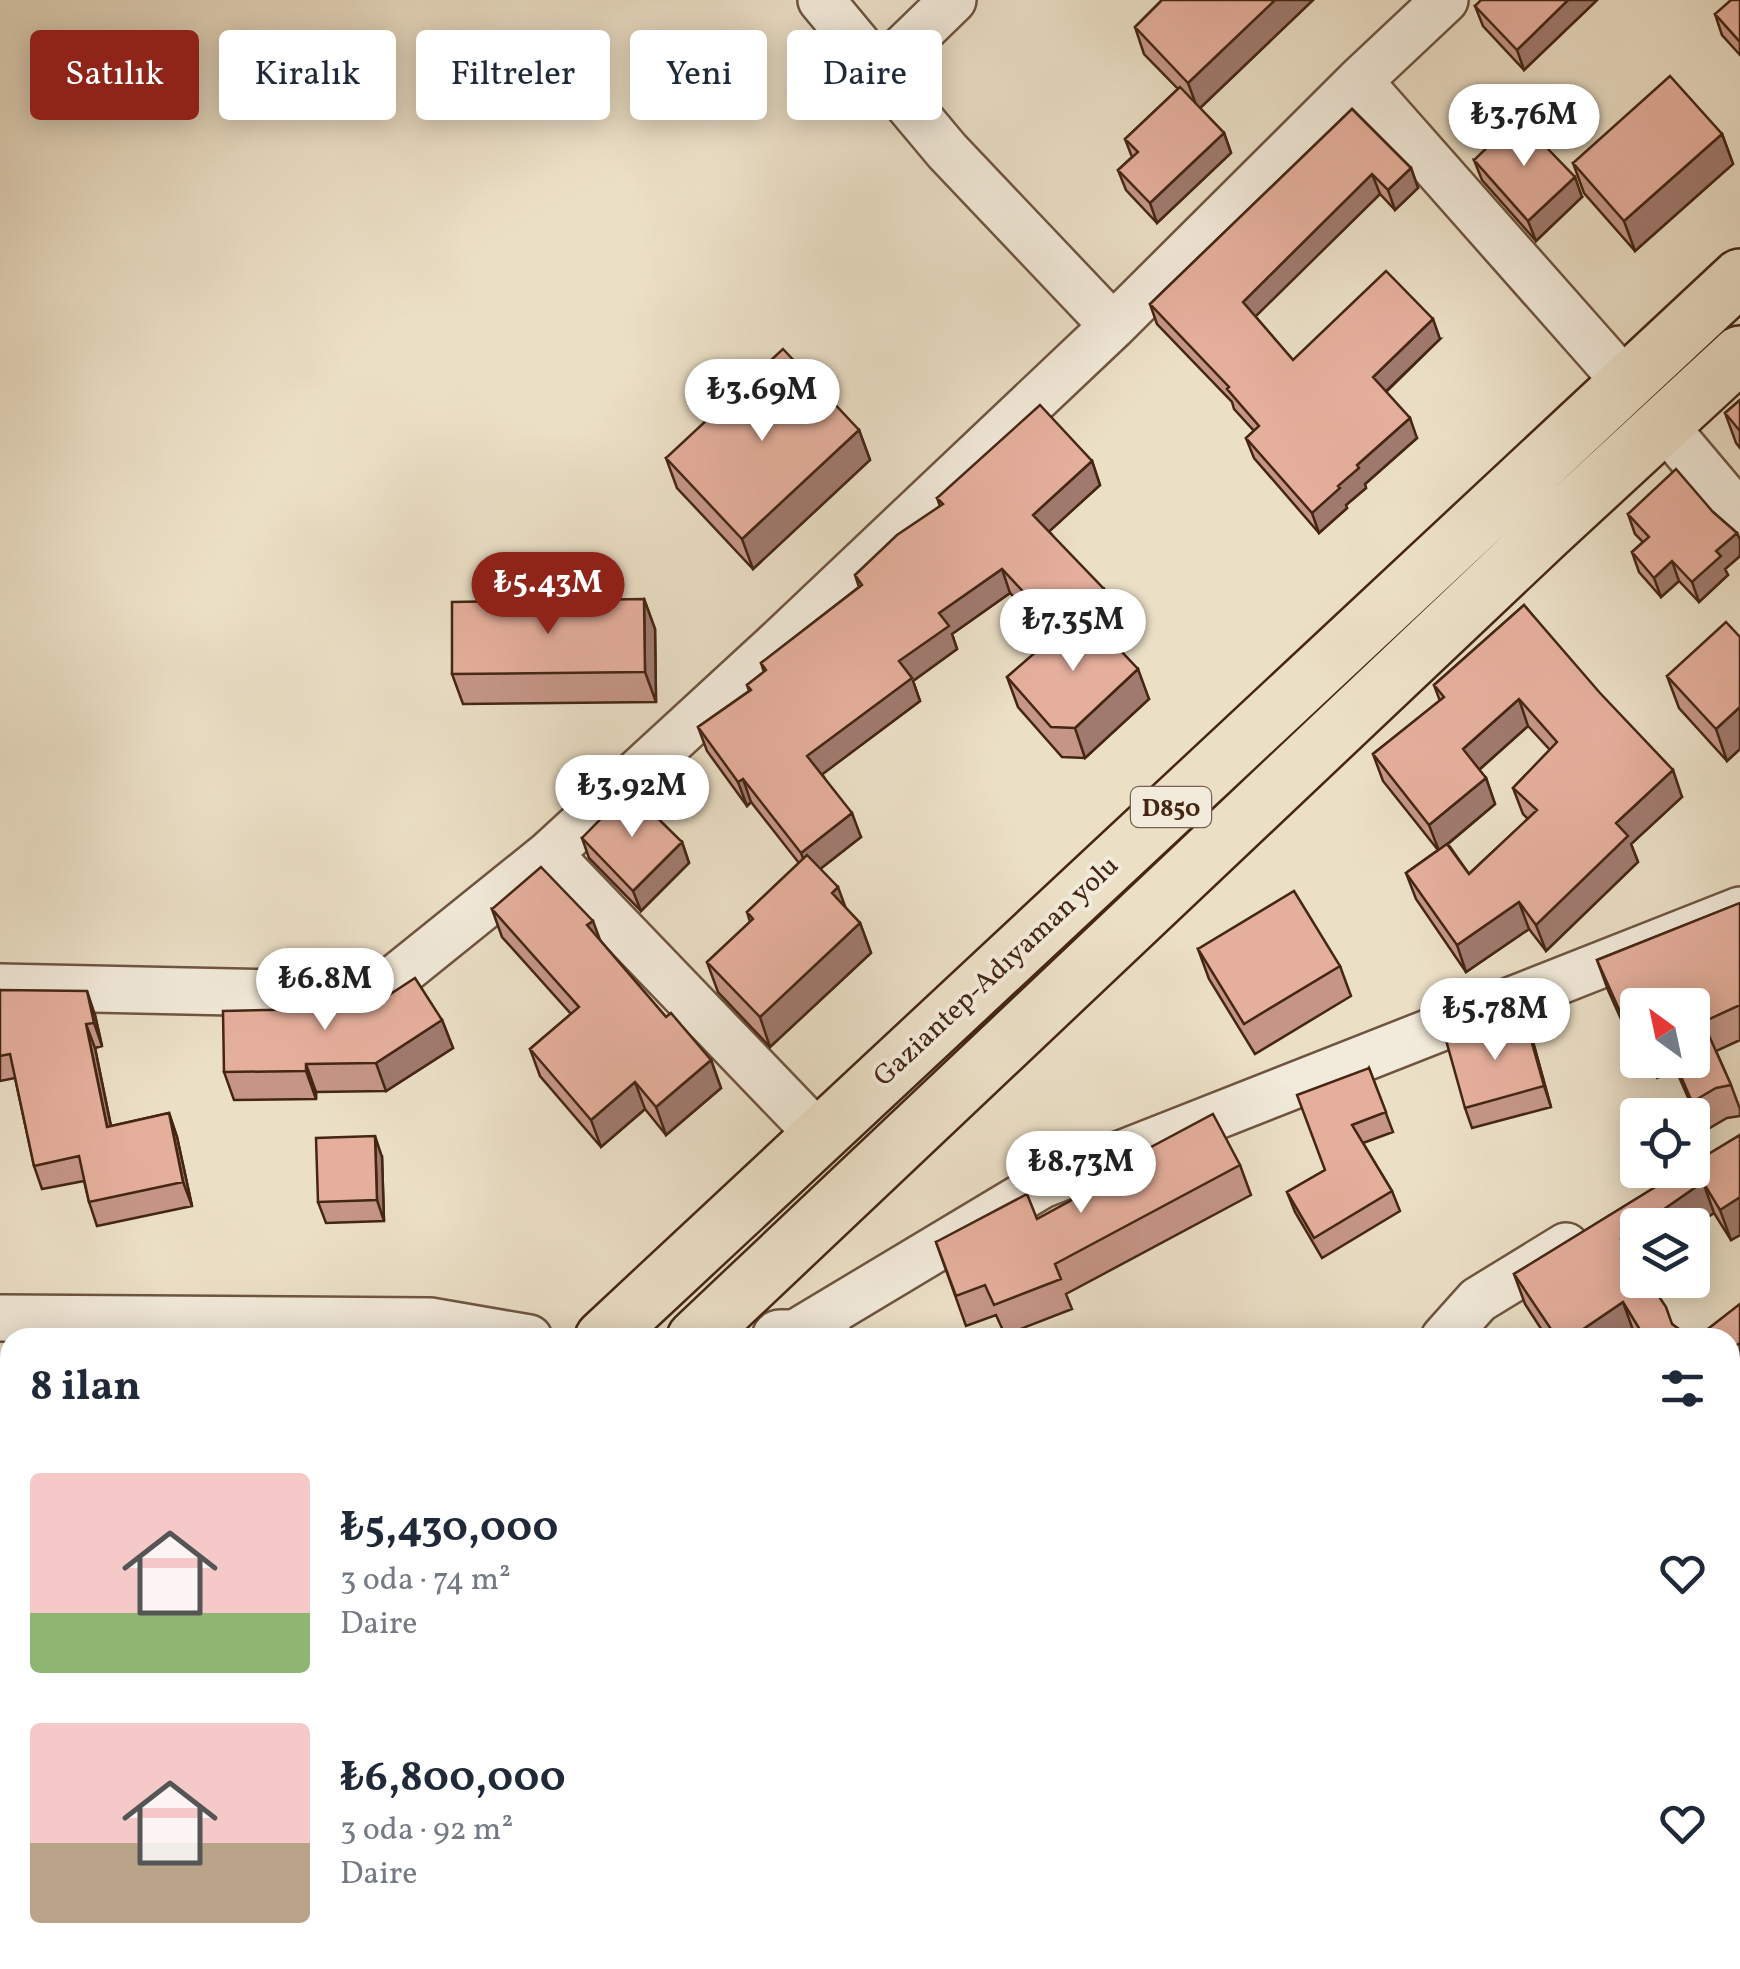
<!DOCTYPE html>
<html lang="tr">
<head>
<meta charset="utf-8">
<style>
	body { margin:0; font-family:Vollkorn,serif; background:#f6f6f7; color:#1f2937; height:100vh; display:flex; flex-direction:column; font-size:38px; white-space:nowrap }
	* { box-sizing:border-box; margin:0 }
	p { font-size:32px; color:#747a83 }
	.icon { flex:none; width:55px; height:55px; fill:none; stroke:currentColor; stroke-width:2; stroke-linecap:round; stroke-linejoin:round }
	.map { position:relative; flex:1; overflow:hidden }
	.side { position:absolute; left:0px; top:1328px; width:1740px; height:642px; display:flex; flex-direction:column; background:#fff; border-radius:30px 30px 0 0; box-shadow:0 5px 25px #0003 }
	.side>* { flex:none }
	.banner { position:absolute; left:30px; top:30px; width:1000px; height:90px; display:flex; gap:20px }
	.needle { width:65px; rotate:327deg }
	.controls { position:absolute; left:1620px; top:988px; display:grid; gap:20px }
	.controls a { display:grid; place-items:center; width:90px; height:90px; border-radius:10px; background:#fff; box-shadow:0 5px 25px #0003; font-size:50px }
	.price { position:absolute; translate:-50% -85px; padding:0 22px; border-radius:35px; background:#fff; color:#222; font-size:32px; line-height:65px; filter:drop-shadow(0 2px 5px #0008) }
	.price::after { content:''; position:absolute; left:50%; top:60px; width:30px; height:22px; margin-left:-15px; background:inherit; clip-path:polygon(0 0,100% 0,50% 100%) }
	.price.on { background:#8f2418; color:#fff }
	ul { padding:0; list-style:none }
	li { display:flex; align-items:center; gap:30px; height:250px; padding:0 30px }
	li span { display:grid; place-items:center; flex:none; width:280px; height:200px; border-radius:10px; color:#555 }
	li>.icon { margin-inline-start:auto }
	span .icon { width:120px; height:120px; fill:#fffc; stroke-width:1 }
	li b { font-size:42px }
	h2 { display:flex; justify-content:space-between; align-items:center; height:120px; padding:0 30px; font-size:42px }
	.pill { padding:0 35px; border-radius:10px; background:#fff; box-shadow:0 5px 25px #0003; font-size:35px; line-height:90px }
	.pill.on { background:#8f2418; color:#fff }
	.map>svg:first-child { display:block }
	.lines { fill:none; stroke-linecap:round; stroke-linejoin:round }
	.minor-casing { stroke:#6e5440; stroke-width:50 }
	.tertiary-casing { stroke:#6e5440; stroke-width:60 }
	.trunk-casing { stroke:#442613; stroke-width:60 }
	.minor { stroke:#f2eada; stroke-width:45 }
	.tertiary { stroke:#f2eada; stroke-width:55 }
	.trunk { stroke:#ebdfc6; stroke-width:55 }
	.wall { fill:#c59687; stroke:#442613; stroke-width:2.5; fill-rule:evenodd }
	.shaded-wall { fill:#a07a6e; stroke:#442613; stroke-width:2.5 }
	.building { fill:#e5af9d; stroke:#442613; stroke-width:2.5 }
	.labels { text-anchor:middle; stroke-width:8; stroke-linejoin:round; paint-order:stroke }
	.shield { fill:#f2eada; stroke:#78614f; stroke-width:2.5 }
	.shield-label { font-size:25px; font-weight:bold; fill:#442613 }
	.street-label { font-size:28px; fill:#442613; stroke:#f2eada }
</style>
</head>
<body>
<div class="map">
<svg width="1740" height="1969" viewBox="0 0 1740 1969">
	<rect width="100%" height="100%" fill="#ebdfc6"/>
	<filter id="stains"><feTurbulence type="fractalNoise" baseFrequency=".002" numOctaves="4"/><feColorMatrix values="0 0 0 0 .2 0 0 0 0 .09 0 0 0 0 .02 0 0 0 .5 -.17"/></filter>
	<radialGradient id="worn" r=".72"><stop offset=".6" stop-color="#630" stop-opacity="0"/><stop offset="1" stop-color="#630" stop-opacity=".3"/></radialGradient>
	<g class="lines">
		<defs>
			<path id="minor" d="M821,0L880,71
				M953,0L880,71L947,151L1113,326
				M1359,81L1626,383
				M1664,425L1740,515
				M549,854L818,1134
				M0,987L374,995L549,854L774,647L1113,326L1359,81L1445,0
				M0,1318L430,1321L529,1338
				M792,1335L1042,1185L1740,910
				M1444,1338L1478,1300L1566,1246
				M1730,1611L1740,1599
				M977,1960L981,1969
				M1416,1969L1425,1960"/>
			<path id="tertiary" d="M780,1338H824
				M1730,1466L1740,1469"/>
			<path id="trunk" d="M603,1338L1740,277
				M695,1338L1546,533L1740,354
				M134,1969L140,1960
				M206,1969L211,1960"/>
		</defs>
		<use href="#minor" class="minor-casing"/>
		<use href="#tertiary" class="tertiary-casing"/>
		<use href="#trunk" class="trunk-casing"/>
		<use href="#minor" class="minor"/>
		<use href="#tertiary" class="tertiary"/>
		<use href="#trunk" class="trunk"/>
	</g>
	<path class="wall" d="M1162,0H1313L1200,108L1224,133L1231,153L1157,223L1126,190L1118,170L1132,157L1125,139L1178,89L1144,54L1135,27Z
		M1597,0L1524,70L1483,26L1475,6Z
		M1740,0V55L1722,35L1715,14Z
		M1352,109L1411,168L1418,188L1395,210L1380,194L1255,316L1293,360L1440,339L1386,392L1417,438L1365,484L1366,488L1346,505L1347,508L1319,533L1254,458L1246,438L1254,431L1234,409L1232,402L1157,324L1150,304Z
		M1722,134L1733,164L1635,251L1584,193L1573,163Z
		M1474,160L1582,197L1536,241L1482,180Z
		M1740,400V448L1736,443L1725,413Z
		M859,430L870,460L753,569L677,488L666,458Z
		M1092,461L1100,485L1049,531L1112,613L1098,626L1149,699L1085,758L1062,757L1018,707L1007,677L1053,638L1010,593L952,634L957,649L913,681L920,701L822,774L861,837L820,869L845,907L860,923L871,953L770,1047L718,992L707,962L750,922L747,912L799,863L751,802L747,806L707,751L698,727L749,691L747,685L764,672L761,663L859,587L855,575L940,506L937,498Z
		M1713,512L1737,533L1740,540V556L1725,569L1728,575L1699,602L1679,581L1661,597L1639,572L1632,552L1643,542L1635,534L1628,514Z
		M644,599L655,629L656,702L463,704L452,674Z
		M1524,605L1682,797L1631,844L1638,862L1546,951L1529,929L1466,972L1416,899L1406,873L1438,850L1383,781L1373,754L1440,701L1434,685ZM1528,726L1550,750L1513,788L1523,814L1528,819L1469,874L1448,844L1495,804L1486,778L1479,770Z
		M1740,637V749L1727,761L1679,708L1667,676Z
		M582,838L682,842L689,863L641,911L589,858Z
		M1740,903V1040L1716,1051L1731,1085L1740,1109V1116L1727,1118L1703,1132L1676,1070L1657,1078L1648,1060H1692L1638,1005V1044L1633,1046L1608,990L1597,960Z
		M492,909L600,940L666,1017L711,1060L721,1088L666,1135L645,1109L601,1147L540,1076L530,1049L571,1014L502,937Z
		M1198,949L1340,966L1351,996L1255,1054L1209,979Z
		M0,990L95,1015L102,1046L95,1048L111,1126L169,1113L177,1137L192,1206L97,1226L89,1202L84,1181L42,1189L34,1166L15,1078L0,1081Z
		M1525,1018L1532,1038L1551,1107L1472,1128L1465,1108Z
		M442,1020L453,1048L386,1091L316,1092V1099L234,1100L224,1072Z
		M1369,1068L1393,1132L1363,1143L1392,1191L1400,1211L1322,1258L1295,1212L1287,1192L1325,1170Z
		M1740,1135V1235L1731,1240L1714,1213L1692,1227V1225H1638V1280L1673,1325L1683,1332L1696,1333L1708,1329L1740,1304V1434L1730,1436V1338H1637L1634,1333L1627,1338H1547L1525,1304L1514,1274Z
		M382,1157L384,1221L326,1223L318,1202Z
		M1123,1162L1240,1165L1251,1195L1066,1294L1072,1309L1005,1335L996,1315L966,1326L936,1242L1037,1219L1126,1171Z
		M1020,1960H1066L1064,1962L1075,1968L1338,1960L1329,1969H1027Z
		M1713,1960H1730L1740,1969H1721Z"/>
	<path class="shaded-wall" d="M1275,0H1313L1198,110L1188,83Z
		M1568,0H1597L1524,70L1517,50Z
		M1224,133L1231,153L1157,223L1150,203Z
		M1722,134L1733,164L1635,251L1624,221Z
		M1411,168L1418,188L1395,210L1388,190Z
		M1372,174L1380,194L1250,322L1243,302Z
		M1575,177L1582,197L1536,241L1528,221Z
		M1433,319L1440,339L1380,397L1373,377Z
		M1410,418L1417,438L1365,484L1366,488L1346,505L1347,508L1319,533L1312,513L1357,465Z
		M859,430L870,460L753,569L742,539Z
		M1092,461L1100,485L1042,538L1033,515Z
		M1737,533L1740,540V556L1725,569L1728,575L1699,602L1692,582L1716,551Z
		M1672,561L1679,581L1661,597L1654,578Z
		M1002,569L1010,593L952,634L957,649L913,681L920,701L816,779L807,756L899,661L939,613Z
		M1104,589L1112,613L1068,654L1060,631Z
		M644,599L655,629L656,702L645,672Z
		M1138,669L1149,699L1085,758L1075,728Z
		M1519,699L1528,726L1472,776L1463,749Z
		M1740,707V749L1727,761L1716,729Z
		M1673,770L1682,797L1631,844L1638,862L1546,951L1536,925L1616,823Z
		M1486,778L1495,804L1439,851L1429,825Z
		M743,779L751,802L747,806L738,782Z
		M852,813L861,837L810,877L801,853Z
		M682,842L689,863L641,911L633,891Z
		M838,887L849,917L832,893Z
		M1519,902L1529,929L1466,972L1457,945Z
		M593,921L603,948L587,925Z
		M860,923L871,953L770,1047L760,1017Z
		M87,991L95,1015L102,1046L94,1023Z
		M1525,1018L1532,1038L1551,1107L1544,1086Z
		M442,1020L453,1048L386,1091L376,1063Z
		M86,1024L95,1048L116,1151L107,1127Z
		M711,1060L721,1088L666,1135L656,1107Z
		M306,1064L316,1092V1099L306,1071Z
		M635,1082L645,1109L601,1147L591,1120Z
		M169,1113L177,1137L192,1206L183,1182Z
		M375,1136L382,1157L384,1221L377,1200Z
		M1703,1182L1714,1213L1692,1227V1225H1641Z
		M1740,1197V1235L1731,1240L1720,1210Z
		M1638,1227V1265L1621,1239Z
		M1623,1302L1634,1333L1627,1338H1570Z
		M1740,1498V1551L1730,1561V1508Z
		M338,1960H395L384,1969H334L332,1965Z
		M1028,1960H1040L1043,1969H1032Z
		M1301,1960H1338L1329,1969H1292Z"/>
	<path class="building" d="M1162,0H1275L1188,83L1135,27Z
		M1481,0H1568L1517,50L1475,6Z
		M1731,0H1740V42L1715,14Z
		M1670,76L1722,134L1624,221L1573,163Z
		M1180,87L1224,133L1150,203L1118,170L1138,152L1125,139Z
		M1352,109L1411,168L1388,190L1372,174L1243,302L1293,360L1386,271L1433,319L1373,377L1410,418L1357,465L1359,468L1338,486L1340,488L1312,513L1246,438L1259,426L1227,389L1229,387L1150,304Z
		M1518,118L1575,177L1528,221L1474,160Z
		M783,349L859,430L742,539L666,458Z
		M1740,400V431L1725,413Z
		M1040,405L1092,461L1033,515L1104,589L1060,631L1002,569L939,613L949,626L899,661L912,678L807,756L852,813L801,853L743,779L738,782L698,727L751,690L747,685L766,670L761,663L862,585L855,575L897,535L943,504L937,498Z
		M1676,469L1713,512L1737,533L1716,551L1721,556L1692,582L1672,561L1654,578L1632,552L1649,537L1628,514Z
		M644,599L645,672L452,674V602Z
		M1524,605L1600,693L1673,770L1616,823L1628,836L1536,925L1519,902L1457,945L1406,873L1447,844L1469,874L1537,810L1513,788L1557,742L1519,699L1463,749L1486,778L1429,825L1373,754L1444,697L1434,685Z
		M1083,611L1138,669L1075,728L1051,727L1007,677Z
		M1726,622L1740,637V707L1716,729L1667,676Z
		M629,790L682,842L633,891L582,838Z
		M807,855L838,887L832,893L860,923L760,1017L707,962L753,919L747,912Z
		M541,867L593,921L587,925L666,1017L671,1013L711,1060L656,1107L635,1082L591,1120L530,1049L579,1007L492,909Z
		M1294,891L1340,966L1244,1024L1198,949Z
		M1740,903V1005L1703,1022L1731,1085L1716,1088L1692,1102L1674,1060H1692V1005H1638V1030L1629,1012L1622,1016L1597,960Z
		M415,978L442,1020L376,1063L306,1064V1071L224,1072L223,1011L369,1008Z
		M0,990L87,991L94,1023L86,1024L107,1127L169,1113L183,1182L89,1202L79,1156L34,1166L10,1054L0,1056Z
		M1525,1018L1544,1086L1465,1108L1446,1040Z
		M1369,1068L1386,1112L1352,1125L1392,1191L1314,1238L1287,1192L1325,1170L1297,1095Z
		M1213,1114L1240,1165L1055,1264L1061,1279L994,1305L985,1285L956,1296L936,1242L1027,1194L1037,1219L1127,1170L1123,1162Z
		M1740,1135V1197L1720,1210L1703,1182L1641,1225H1638V1227L1621,1239L1638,1264V1280H1648L1666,1307L1672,1324L1683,1332L1696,1333L1708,1329L1740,1304V1343L1734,1347L1740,1356V1397L1730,1403V1338H1645L1623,1302L1570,1338H1557L1514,1274L1683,1170H1692V1164Z
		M375,1136L377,1200L318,1202L316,1138Z
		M1730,1466L1740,1477V1498L1730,1508Z
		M1740,1870V1969H1737L1728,1960H1730V1879Z
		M257,1960H338L332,1965L336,1969H246Z
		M1042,1960H1061L1075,1968L1088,1966L1098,1960H1301L1292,1969H1047Z"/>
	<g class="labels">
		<rect class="shield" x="1131" y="787" width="80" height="40" rx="8"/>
		<g class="shield-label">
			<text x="1171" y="816">D850</text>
		</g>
		<g class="street-label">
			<text transform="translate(995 970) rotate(-43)" y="10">Gaziantep-Adıyaman yolu</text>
		</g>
	</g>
	<rect width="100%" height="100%" filter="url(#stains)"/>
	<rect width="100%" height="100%" fill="url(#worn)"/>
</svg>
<div class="controls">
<a><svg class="needle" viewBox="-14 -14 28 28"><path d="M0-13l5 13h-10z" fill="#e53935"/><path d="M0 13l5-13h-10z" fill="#747a83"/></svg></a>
<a><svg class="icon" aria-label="locate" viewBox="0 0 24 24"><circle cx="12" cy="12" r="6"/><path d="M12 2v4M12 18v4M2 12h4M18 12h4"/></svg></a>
<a><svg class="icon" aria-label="layers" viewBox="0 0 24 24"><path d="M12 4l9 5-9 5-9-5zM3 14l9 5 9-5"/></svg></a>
</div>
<b class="price" style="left:1524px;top:169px">₺3.76M</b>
<b class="price" style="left:762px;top:444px">₺3.69M</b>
<b class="price on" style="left:548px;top:637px">₺5.43M</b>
<b class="price" style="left:1073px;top:674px">₺7.35M</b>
<b class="price" style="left:632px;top:840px">₺3.92M</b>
<b class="price" style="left:325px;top:1033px">₺6.8M</b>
<b class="price" style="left:1495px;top:1063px">₺5.78M</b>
<b class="price" style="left:1081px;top:1216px">₺8.73M</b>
<div class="banner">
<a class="pill on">Satılık</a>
<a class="pill">Kiralık</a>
<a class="pill">Filtreler</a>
<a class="pill">Yeni</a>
<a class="pill">Daire</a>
</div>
<section class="side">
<h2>8 ilan<svg class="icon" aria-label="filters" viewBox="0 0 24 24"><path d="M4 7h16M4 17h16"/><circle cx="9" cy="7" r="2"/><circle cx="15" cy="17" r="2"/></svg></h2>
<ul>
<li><span style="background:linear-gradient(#f6c9c9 70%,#8fb573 0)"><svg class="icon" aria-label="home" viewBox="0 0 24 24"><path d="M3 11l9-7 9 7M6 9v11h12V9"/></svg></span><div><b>₺5,430,000</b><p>3 oda · 74 m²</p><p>Daire</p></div><svg class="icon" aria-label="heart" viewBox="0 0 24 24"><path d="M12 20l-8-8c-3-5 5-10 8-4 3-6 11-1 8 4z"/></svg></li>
<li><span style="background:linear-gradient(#f6c9c9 60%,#b9a48a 0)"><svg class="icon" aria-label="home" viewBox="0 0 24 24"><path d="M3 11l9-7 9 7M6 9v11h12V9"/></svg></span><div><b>₺6,800,000</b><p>3 oda · 92 m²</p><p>Daire</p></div><svg class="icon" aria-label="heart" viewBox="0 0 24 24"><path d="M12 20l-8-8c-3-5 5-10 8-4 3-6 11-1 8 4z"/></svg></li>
</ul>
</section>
</div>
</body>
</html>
